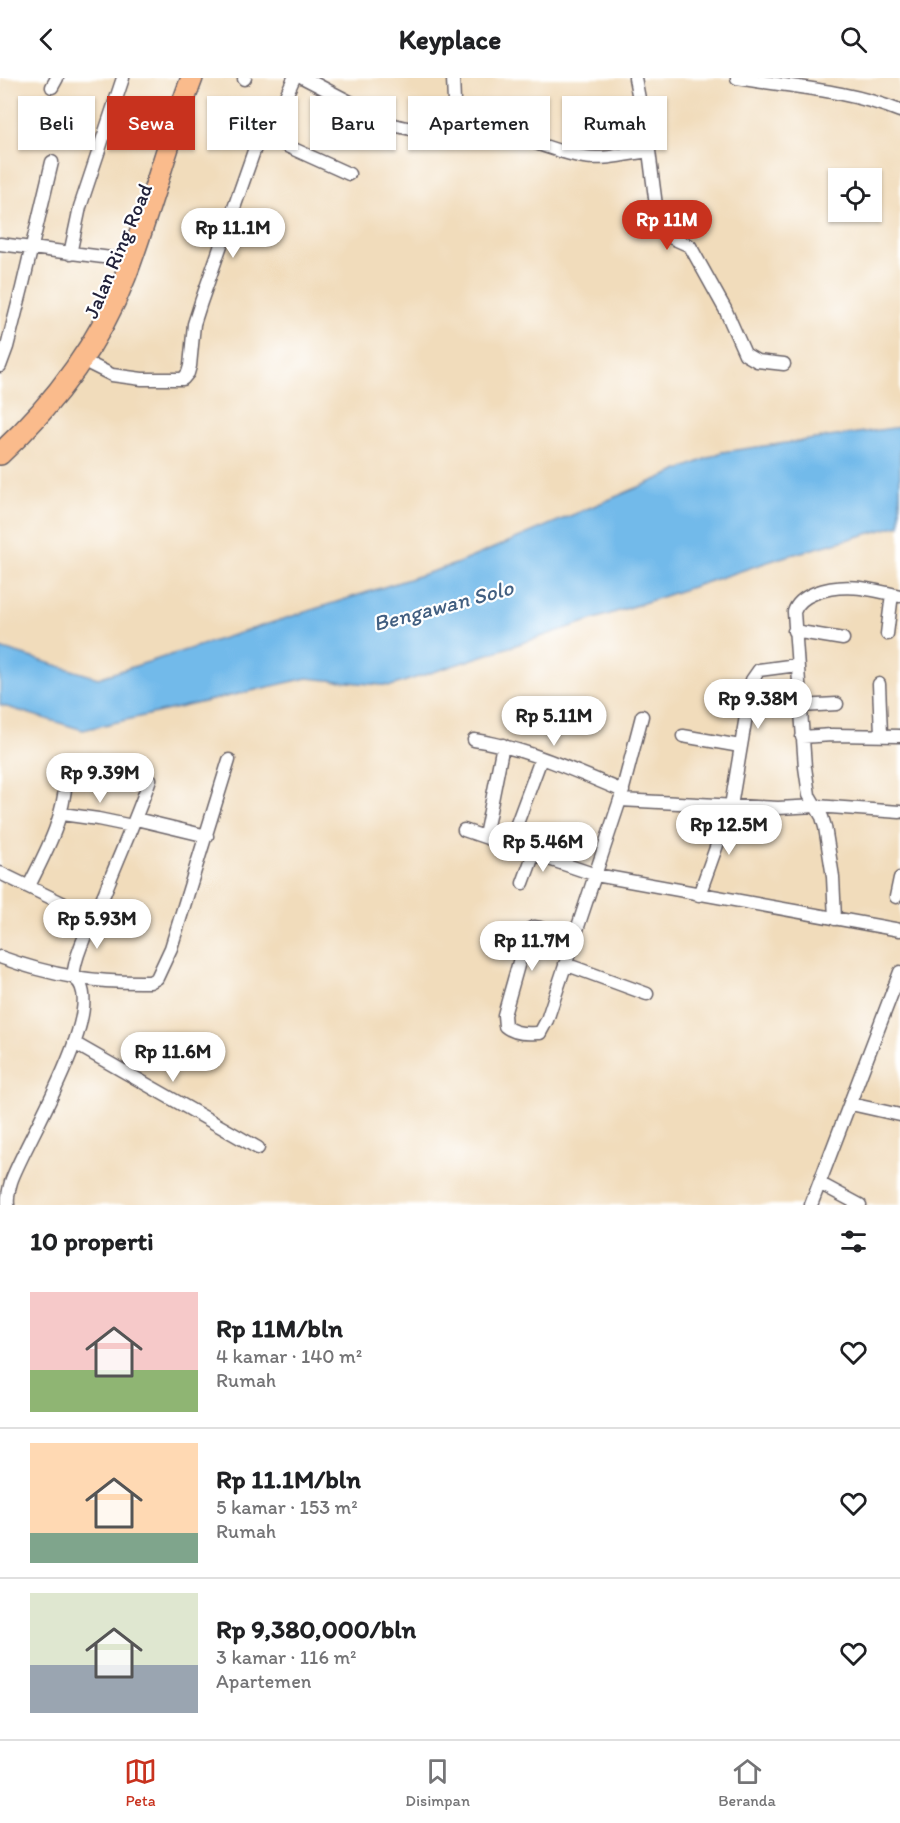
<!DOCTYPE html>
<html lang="id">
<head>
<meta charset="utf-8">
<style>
	body { margin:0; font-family:Itim,sans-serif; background:#f2f2f2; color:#202124; height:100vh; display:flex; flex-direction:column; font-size:22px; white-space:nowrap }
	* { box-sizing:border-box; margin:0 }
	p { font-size:20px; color:#757577 }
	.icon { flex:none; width:33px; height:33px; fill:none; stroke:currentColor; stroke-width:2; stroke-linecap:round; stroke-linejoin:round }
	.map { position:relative; height:1127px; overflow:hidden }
	.side { display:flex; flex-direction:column; background:#fff; flex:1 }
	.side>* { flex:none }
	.guide { position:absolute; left:18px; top:18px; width:864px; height:54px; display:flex; gap:12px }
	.buttons { position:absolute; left:828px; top:90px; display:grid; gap:12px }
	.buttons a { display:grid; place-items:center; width:54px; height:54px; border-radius:0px; background:#fff; box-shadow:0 2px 4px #0004; font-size:30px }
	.price { position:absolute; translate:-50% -51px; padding:0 14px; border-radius:21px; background:#fff; color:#222; font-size:20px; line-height:39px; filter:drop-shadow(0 2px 3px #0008) }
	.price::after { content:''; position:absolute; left:50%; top:36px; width:18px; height:14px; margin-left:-9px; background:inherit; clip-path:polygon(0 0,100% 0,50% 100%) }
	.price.current { background:#c8321e; color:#fff }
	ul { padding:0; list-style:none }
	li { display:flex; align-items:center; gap:18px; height:150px; padding:0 30px }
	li+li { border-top:2px solid #e0e0e0 }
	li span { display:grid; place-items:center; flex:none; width:168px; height:120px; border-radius:0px; color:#555 }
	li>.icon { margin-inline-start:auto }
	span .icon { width:72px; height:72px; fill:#fffc; stroke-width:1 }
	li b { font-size:26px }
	h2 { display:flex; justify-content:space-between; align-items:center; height:72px; padding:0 30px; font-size:26px }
	.pill { padding:0 21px; border-radius:0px; background:#fff; box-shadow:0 2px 4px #0004; font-size:21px; line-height:54px }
	.pill.current { background:#c8321e; color:#fff }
	header { display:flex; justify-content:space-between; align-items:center; height:78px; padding:0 30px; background:#fff; font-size:27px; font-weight:700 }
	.dock { display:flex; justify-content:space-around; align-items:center; height:84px; border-top:2px solid #e0e0e0; background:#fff; font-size:16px; color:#757577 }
	.dock a { display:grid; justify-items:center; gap:3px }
	.dock .current { color:#c8321e }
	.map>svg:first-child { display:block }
	.water { fill:#72baea; stroke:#4a6e92; stroke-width:1.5 }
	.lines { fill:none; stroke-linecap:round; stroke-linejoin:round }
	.street-casing { stroke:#6a6368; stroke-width:15 }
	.highway-casing { stroke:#6a6368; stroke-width:24 }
	.street { stroke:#fff; stroke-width:12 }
	.highway { stroke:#fabb8c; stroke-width:21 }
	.labels { text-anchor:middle; stroke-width:4.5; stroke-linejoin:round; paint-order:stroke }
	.street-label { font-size:21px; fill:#22223b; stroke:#fff }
	.water-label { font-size:22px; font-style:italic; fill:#425f81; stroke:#fff }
</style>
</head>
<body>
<header><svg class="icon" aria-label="back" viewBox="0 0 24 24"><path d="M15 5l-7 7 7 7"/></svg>Keyplace<svg class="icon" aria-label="search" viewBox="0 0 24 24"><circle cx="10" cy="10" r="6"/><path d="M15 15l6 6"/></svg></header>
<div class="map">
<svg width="900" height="1127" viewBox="0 0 900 1127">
	<rect width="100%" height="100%" fill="#fff"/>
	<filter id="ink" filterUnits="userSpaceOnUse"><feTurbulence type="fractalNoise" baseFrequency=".0167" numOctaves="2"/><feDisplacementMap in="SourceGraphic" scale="12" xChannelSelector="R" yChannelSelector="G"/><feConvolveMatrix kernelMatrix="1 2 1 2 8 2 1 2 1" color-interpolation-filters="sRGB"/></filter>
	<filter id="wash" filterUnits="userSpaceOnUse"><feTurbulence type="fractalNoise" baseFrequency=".008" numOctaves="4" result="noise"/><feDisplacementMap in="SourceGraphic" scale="24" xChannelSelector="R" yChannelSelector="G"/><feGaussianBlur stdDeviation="1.35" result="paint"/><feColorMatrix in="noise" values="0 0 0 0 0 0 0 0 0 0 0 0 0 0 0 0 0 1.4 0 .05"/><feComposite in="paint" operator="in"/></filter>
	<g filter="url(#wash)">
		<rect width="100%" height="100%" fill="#f1dcbb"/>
		<path class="water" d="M900,349V447L780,480L391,608L307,600L83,652L0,627V570L98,600L456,486L722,374Z"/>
	</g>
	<g filter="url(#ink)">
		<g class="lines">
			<defs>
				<path id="street" d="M304,0L394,47C408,51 421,53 435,52C450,51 462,46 477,48C514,53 547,73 584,79C605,82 628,76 649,73
					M453,0L455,48
					M635,0L649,73L659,151L661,155L690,168L725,231L745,276L757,283L784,286
					M737,0C791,9 849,12 900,33
					M244,1L245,0
					M52,9L57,0
					M267,59L349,96
					M0,166L119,181
					M70,176L80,129L123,0
					M82,282L112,297L142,301H183L188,295L190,288L194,246L201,224L255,70L260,62L267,59L294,0
					M0,288L7,269L22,210L52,84
					M794,553L843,561
					M887,556L892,516
					M879,606L881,656
					M800,628L837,626
					M683,658L740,668
					M802,659L832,657L900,658
					M474,662C526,670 575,693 623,713
					M620,722L778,730L816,728L900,734
					M62,736L98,741L132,748
					M136,741L207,758
					M464,752L596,797L900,852
					M485,758L503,667
					M509,767L541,681
					M0,795L93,840
					M523,805L534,775
					M29,808C47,771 63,744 66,701
					M699,817L731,728L752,602L759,592L797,587
					M896,819L900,800
					M835,841L833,799L825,749L822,739L809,717L805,689L794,534C797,524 805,519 815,515C844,504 870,511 900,518
					M572,863L540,850L534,849L528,852L504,937L505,948C513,955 526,956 537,955H540L547,942L620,722L642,638
					M0,879C52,898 95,905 150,904L157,900L171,870L229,682
					M565,886L647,916
					M74,965L258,1070
					M851,1026L900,1037
					M821,1106L860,1127
					M8,1127C7,1119 9,1111 11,1104C21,1071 113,924 74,900C71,881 97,833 105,814C120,776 137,739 150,701
					M811,1127L900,894"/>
				<path id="highway" d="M0,376C54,326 98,268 125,199C150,133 167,65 192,0"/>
			</defs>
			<use href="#street" class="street-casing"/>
			<use href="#highway" class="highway-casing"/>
			<use href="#street" class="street"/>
			<use href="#highway" class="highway"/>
		</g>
	</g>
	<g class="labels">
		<g class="street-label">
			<text transform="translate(118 173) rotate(-67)" y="7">Jalan Ring Road</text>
		</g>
		<g class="water-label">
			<text transform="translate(443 527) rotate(-15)" y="8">Bengawan Solo</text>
		</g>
	</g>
</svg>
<div class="buttons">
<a><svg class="icon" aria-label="locate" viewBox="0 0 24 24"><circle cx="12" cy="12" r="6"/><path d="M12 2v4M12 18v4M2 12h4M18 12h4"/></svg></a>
</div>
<b class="price current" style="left:667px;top:173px">Rp 11M</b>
<b class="price" style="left:233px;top:181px">Rp 11.1M</b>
<b class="price" style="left:758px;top:652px">Rp 9.38M</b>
<b class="price" style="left:554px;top:669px">Rp 5.11M</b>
<b class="price" style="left:100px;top:726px">Rp 9.39M</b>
<b class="price" style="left:729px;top:778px">Rp 12.5M</b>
<b class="price" style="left:543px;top:795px">Rp 5.46M</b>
<b class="price" style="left:97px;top:872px">Rp 5.93M</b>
<b class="price" style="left:532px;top:894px">Rp 11.7M</b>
<b class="price" style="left:173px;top:1005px">Rp 11.6M</b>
<div class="guide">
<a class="pill">Beli</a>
<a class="pill current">Sewa</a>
<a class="pill">Filter</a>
<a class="pill">Baru</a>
<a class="pill">Apartemen</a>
<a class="pill">Rumah</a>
</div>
</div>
<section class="side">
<h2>10 properti<svg class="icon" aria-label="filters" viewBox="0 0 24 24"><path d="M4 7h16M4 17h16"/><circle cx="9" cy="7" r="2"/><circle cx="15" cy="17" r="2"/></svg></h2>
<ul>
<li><span style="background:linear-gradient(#f6c9c9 65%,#8fb573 0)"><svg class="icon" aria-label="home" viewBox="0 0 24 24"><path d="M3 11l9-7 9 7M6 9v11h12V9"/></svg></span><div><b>Rp 11M/bln</b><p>4 kamar · 140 m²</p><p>Rumah</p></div><svg class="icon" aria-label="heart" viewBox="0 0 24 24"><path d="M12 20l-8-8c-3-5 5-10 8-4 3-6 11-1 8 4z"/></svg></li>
<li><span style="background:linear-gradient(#ffd9b3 75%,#7fa58c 0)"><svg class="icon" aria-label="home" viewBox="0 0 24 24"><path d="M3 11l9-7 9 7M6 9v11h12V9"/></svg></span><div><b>Rp 11.1M/bln</b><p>5 kamar · 153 m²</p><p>Rumah</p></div><svg class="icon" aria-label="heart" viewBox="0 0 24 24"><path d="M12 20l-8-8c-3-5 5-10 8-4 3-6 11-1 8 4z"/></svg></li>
<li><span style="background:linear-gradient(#dfe7d0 60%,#9aa5b1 0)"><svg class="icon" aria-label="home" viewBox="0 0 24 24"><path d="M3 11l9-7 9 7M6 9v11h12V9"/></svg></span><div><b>Rp 9,380,000/bln</b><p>3 kamar · 116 m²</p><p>Apartemen</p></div><svg class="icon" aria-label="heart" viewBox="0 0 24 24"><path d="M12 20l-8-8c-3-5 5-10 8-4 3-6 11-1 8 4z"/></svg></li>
</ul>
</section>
<nav class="dock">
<a class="current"><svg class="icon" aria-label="map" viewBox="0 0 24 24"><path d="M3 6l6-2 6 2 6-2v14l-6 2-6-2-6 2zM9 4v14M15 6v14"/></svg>Peta</a>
<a><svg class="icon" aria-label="saved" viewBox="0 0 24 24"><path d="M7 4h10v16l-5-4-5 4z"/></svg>Disimpan</a>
<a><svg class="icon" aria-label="home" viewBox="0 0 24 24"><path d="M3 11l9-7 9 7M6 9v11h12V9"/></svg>Beranda</a>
</nav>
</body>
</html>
